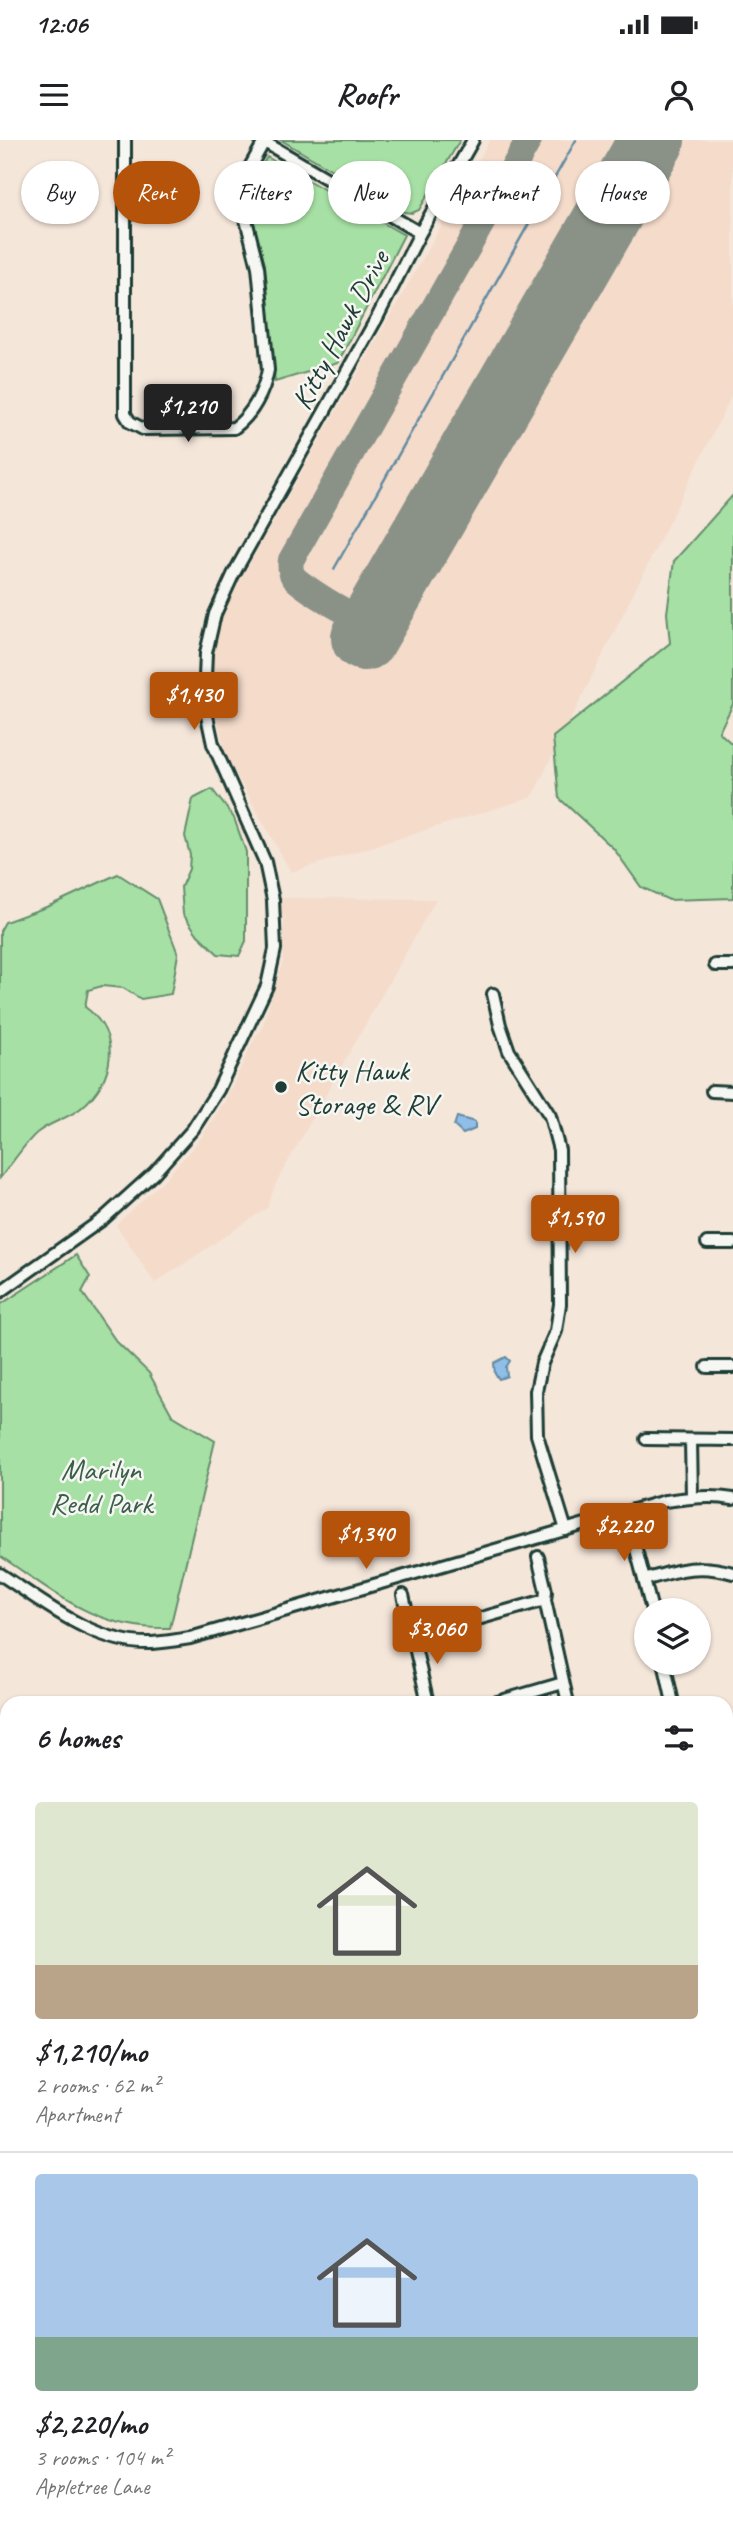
<!DOCTYPE html>
<html lang="en">
<head>
<meta charset="utf-8">
<style>
	body { margin:0; font-family:Caveat,sans-serif; background:#f6f6f6; color:#202124; height:100vh; display:flex; flex-direction:column; font-size:26px; white-space:nowrap }
	* { box-sizing:border-box; margin:0 }
	p { font-size:23px; color:#757577 }
	.icon { flex:none; width:38px; height:38px; fill:none; stroke:currentColor; stroke-width:2; stroke-linecap:round; stroke-linejoin:round }
	.map { position:relative; flex:1; overflow:hidden }
	.side { position:absolute; left:0px; top:1556px; width:733px; height:842px; display:flex; flex-direction:column; background:#fff; border-radius:21px 21px 0 0; box-shadow:0 2px 5px #0004 }
	.side>* { flex:none }
	.top-card { position:absolute; left:21px; top:21px; width:691px; height:63px; display:flex; gap:14px }
	.controls { position:absolute; left:634px; top:1458px; display:grid; gap:14px }
	.controls a { display:grid; place-items:center; width:77px; height:77px; border-radius:50%; background:#fff; box-shadow:0 2px 5px #0004; font-size:35px }
	.price { position:absolute; translate:-50% -60px; padding:0 16px; border-radius:7px; background:#b45309; color:#fff; font-size:23px; line-height:46px; filter:drop-shadow(0 2px 4px #0008) }
	.price::after { content:''; position:absolute; left:50%; top:42px; width:21px; height:16px; margin-left:-10px; background:inherit; clip-path:polygon(0 0,100% 0,50% 100%) }
	.price.active { background:#222; color:#fff }
	ul { padding:0; list-style:none }
	li { display:grid; align-content:center; gap:14px; height:371px; padding:0 35px }
	li+li { border-top:2px solid #e0e0e0 }
	li span { display:grid; place-items:center; height:217px; border-radius:7px; color:#555 }
	li>.icon { margin-inline-start:auto }
	span .icon { width:126px; height:126px; fill:#fffc; stroke-width:1 }
	li b { font-size:30px }
	h2 { display:flex; justify-content:space-between; align-items:center; height:84px; padding:0 35px; font-size:30px }
	.chip { padding:0 24px; border-radius:32px; background:#fff; box-shadow:0 2px 5px #0004; font-size:24px; line-height:63px }
	.chip.active { background:#b45309; color:#fff }
	.status { display:flex; justify-content:space-between; align-items:center; height:49px; padding:0 35px; background:#fff; direction:ltr }
	.status svg { height:19px; fill:currentColor }
	header { display:flex; justify-content:space-between; align-items:center; height:91px; padding:0 35px; background:#fff; font-size:32px; font-weight:700 }
	.map>svg:first-child { display:block }
	.built { fill:#f4dbca }
	.green { fill:#a7e0a4; stroke:#638e6c; stroke-width:2 }
	.water { fill:#8fbee9; stroke:#628aa1; stroke-width:2 }
	.lines { fill:none; stroke-linecap:round; stroke-linejoin:round }
	.stream { stroke:#628aa1; stroke-width:2.5 }
	.taxiway { stroke:#8a9287; stroke-width:26 }
	.runway { stroke:#8a9287; stroke-width:66 }
	.minor-casing { stroke:#1f3d34; stroke-width:16 }
	.highway-casing { stroke:#1f3d34; stroke-width:21 }
	.minor { stroke:#f6f6f2; stroke-width:10 }
	.highway { stroke:#f6e281; stroke-width:16 }
	.poi-dot { fill:#1f3d34; stroke:#f6f6f2; stroke-width:2.5 }
	.labels { text-anchor:middle; stroke-width:5; stroke-linejoin:round; paint-order:stroke }
	.street-label { font-size:30px; fill:#1f3d34; stroke:#f6f6f2 }
	.poi-label { font-size:30px; fill:#1f3d34; stroke:#f6f6f2; text-anchor:start }
	.park-label { font-size:30px; fill:#3a5e4a; stroke:#f6f6f2 }
</style>
</head>
<body>
<div class="status"><b>12:06</b><svg viewBox="0 0 49 12"><path d="M0 12V9h3v3zM5 12V6h3v6zM10 12V3h3v9zM15 12V0h3v12zM26 1h20v11H26zM47 4h2v5h-2z"/></svg></div>
<header><svg class="icon" aria-label="menu" viewBox="0 0 24 24"><path d="M4 6h16M4 12h16M4 18h16"/></svg>Roofr<svg class="icon" aria-label="person" viewBox="0 0 24 24"><circle cx="12" cy="8" r="4"/><path d="M4 21q1-7 8-7t8 7"/></svg></header>
<div class="map">
<svg width="733" height="2397" viewBox="0 0 733 2397">
	<rect width="100%" height="100%" fill="#f5e6da"/>
	<filter id="ink" filterUnits="userSpaceOnUse"><feTurbulence type="fractalNoise" baseFrequency=".0143" numOctaves="2"/><feDisplacementMap in="SourceGraphic" scale="14" xChannelSelector="R" yChannelSelector="G"/><feConvolveMatrix kernelMatrix="1 2 1 2 8 2 1 2 1" color-interpolation-filters="sRGB"/></filter>
	<g filter="url(#ink)">
		<path class="built" d="M490,0H733V253L532,657L291,732L226,616L212,555L211,525L218,485L233,453Z
			M280,758L436,759L276,1043L267,1068L155,1143L116,1085L165,1039L201,998L225,961L256,896L261,891L283,821L284,782Z
			M7,1745V2207L0,2212V1751Z
			M7,2231V2390L43,2391L34,2397H0V2237Z"/>
		<path class="green" d="M281,0H460L419,70L412,73L404,72Z
			M267,17L404,95L338,223L275,242L265,126L254,83L250,45Z
			M733,355V564L719,592L733,605V758L669,760L641,747L614,709L559,658L553,597L670,503L667,473L674,421Z
			M212,649L234,678L246,712V801L239,816L218,814L198,795L183,774L181,747L189,729L190,715L185,696L193,659Z
			M118,734L157,759L178,814L171,854L141,859L123,848L102,846L88,850L85,867C122,894 115,940 81,968C69,978 51,982 38,992C27,1000 11,1025 0,1038V791L5,782L49,766Z
			M76,1115L90,1137L82,1152L116,1201L149,1233L172,1275L215,1301L170,1488C96,1490 59,1455 0,1416V1165Z"/>
		<path class="water" d="M457,977L475,982V989L463,994L454,986Z
			M506,1217L510,1221L506,1227L507,1236L499,1239L495,1234L494,1223Z"/>
		<g class="lines">
			<path class="stream" d="M334,429L576,0"/>
			<path class="taxiway" d="M381,468C376,474 371,479 363,478C352,478 299,445 293,436C290,431 290,426 291,420L529,0"/>
			<path class="runway" d="M364,498L652,0"/>
			<defs>
				<path id="minor" d="M125,0V274L130,282L143,289L234,288C252,275 264,252 268,230L258,127L240,56L242,41L264,2
					M261,0L420,93
					M715,825H733
					M493,854L500,885L509,911L550,976L559,1010L560,1164L556,1191L542,1223L536,1251L537,1295L566,1390
					M712,951L733,952
					M707,1103H733
					M0,1152L103,1079L154,1033L193,989L218,950L267,846L275,809L273,760L265,722L213,604L204,562L206,513L215,474L233,435L378,176L420,93L473,0
					M707,1227H733
					M646,1299L733,1300
					M691,1300L692,1357
					M633,1398L652,1470
					M538,1417L546,1451L545,1460L568,1563
					M0,1434C45,1463 95,1505 152,1503C165,1502 178,1500 190,1498L665,1361C688,1358 710,1355 733,1359
					M644,1440C678,1430 698,1423 733,1433
					M403,1455L428,1563
					M414,1497L545,1460
					M664,1522L673,1563
					M494,1563L563,1543
					M726,1720L733,1714
					M726,1819L733,1817
					M726,2083L733,2082
					M0,2225L7,2219"/>
				<path id="highway" d="M726,2277L733,2275
					M726,2320L733,2318
					M726,2372L733,2369
					M285,2397L302,2390
					M557,2397L570,2390
					M670,2397L685,2390"/>
			</defs>
			<use href="#minor" class="minor-casing"/>
			<use href="#highway" class="highway-casing"/>
			<use href="#minor" class="minor"/>
			<use href="#highway" class="highway"/>
		</g>
	</g>
	<circle class="poi-dot" cx="281" cy="947" r="7"/>
	<g class="labels">
		<g class="street-label">
			<text transform="translate(340 190) rotate(-62)" y="10">Kitty Hawk Drive</text>
		</g>
		<g class="poi-label">
			<text x="295" y="940">Kitty Hawk<tspan x="295" dy="34">Storage &amp; RV</tspan></text>
		</g>
		<g class="park-label">
			<text x="101" y="1339">Marilyn<tspan x="101" dy="34">Redd Park</tspan></text>
		</g>
	</g>
</svg>
<div class="controls">
<a><svg class="icon" aria-label="layers" viewBox="0 0 24 24"><path d="M12 4l9 5-9 5-9-5zM3 14l9 5 9-5"/></svg></a>
</div>
<b class="price active" style="left:188px;top:304px">$1,210</b>
<b class="price" style="left:194px;top:592px">$1,430</b>
<b class="price" style="left:575px;top:1115px">$1,590</b>
<b class="price" style="left:624px;top:1423px">$2,220</b>
<b class="price" style="left:366px;top:1431px">$1,340</b>
<b class="price" style="left:437px;top:1526px">$3,060</b>
<div class="top-card">
<a class="chip">Buy</a>
<a class="chip active">Rent</a>
<a class="chip">Filters</a>
<a class="chip">New</a>
<a class="chip">Apartment</a>
<a class="chip">House</a>
</div>
<section class="side">
<h2>6 homes<svg class="icon" aria-label="filters" viewBox="0 0 24 24"><path d="M4 7h16M4 17h16"/><circle cx="9" cy="7" r="2"/><circle cx="15" cy="17" r="2"/></svg></h2>
<ul>
<li><span style="background:linear-gradient(#dfe7d0 75%,#b9a48a 0)"><svg class="icon" aria-label="home" viewBox="0 0 24 24"><path d="M3 11l9-7 9 7M6 9v11h12V9"/></svg></span><div><b>$1,210/mo</b><p>2 rooms · 62 m²</p><p>Apartment</p></div></li>
<li><span style="background:linear-gradient(#a9c7e8 75%,#7fa58c 0)"><svg class="icon" aria-label="home" viewBox="0 0 24 24"><path d="M3 11l9-7 9 7M6 9v11h12V9"/></svg></span><div><b>$2,220/mo</b><p>3 rooms · 104 m²</p><p>Appletree Lane</p></div></li>
</ul>
</section>
</div>
</body>
</html>
